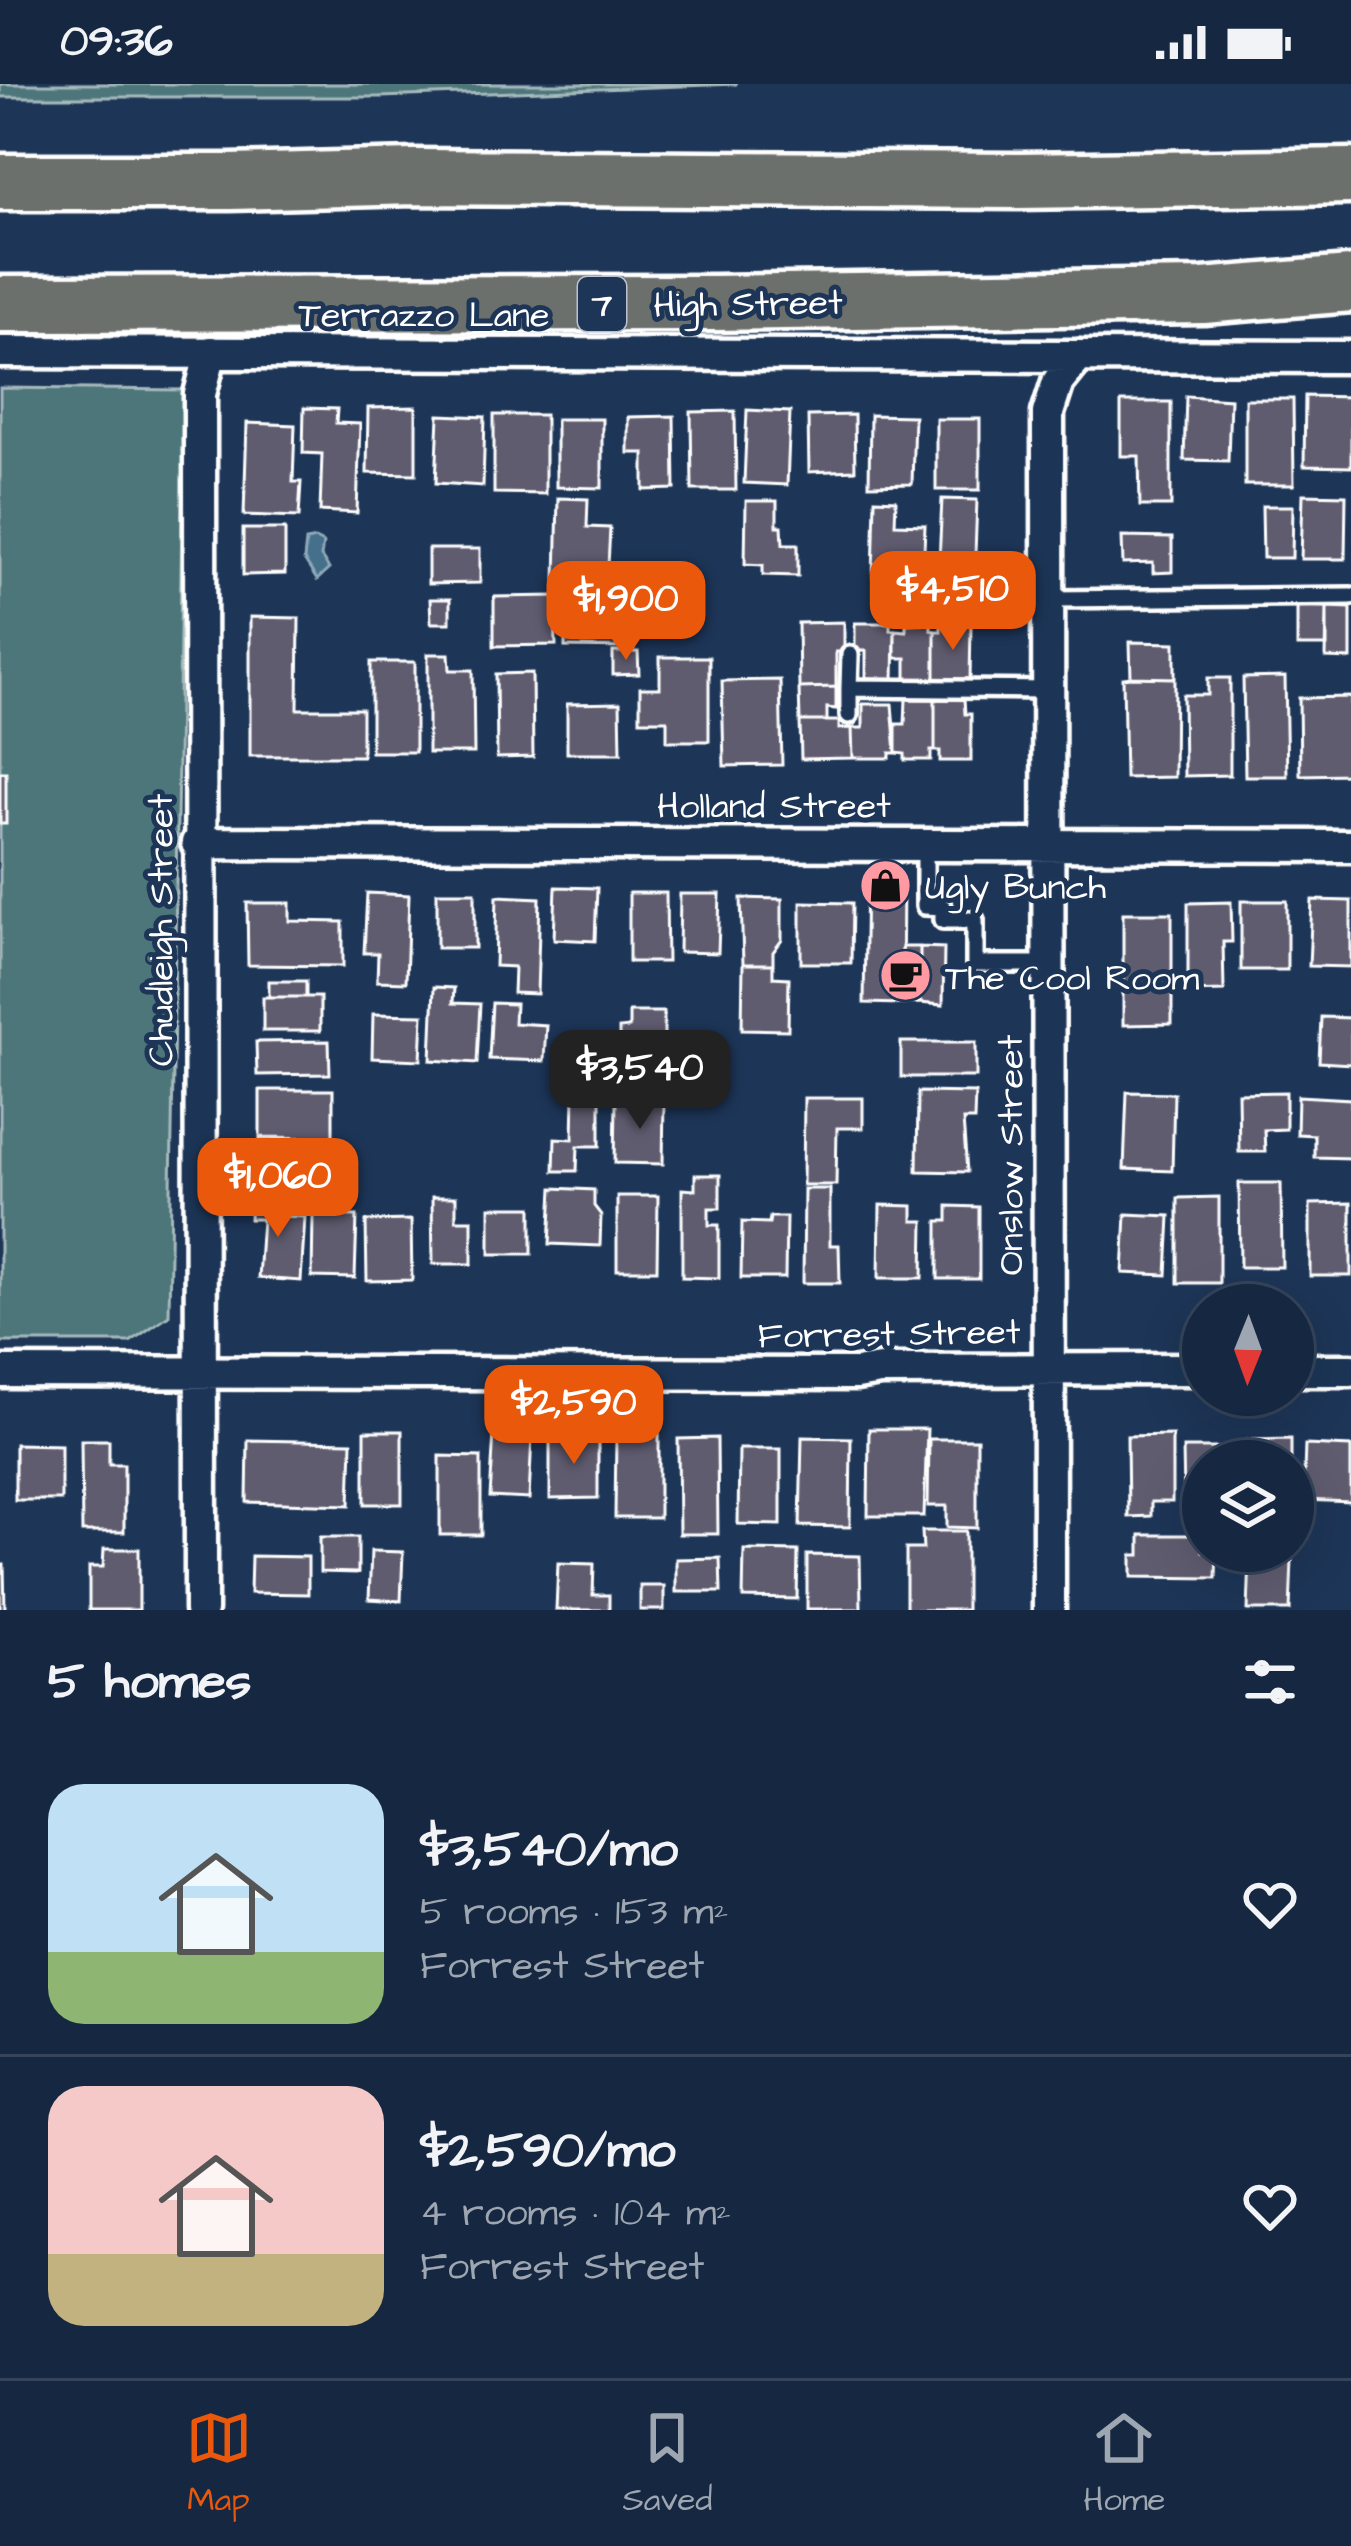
<!DOCTYPE html>
<html lang="en">
<head>
<meta charset="utf-8">
<style>
	body { margin:0; font-family:"Architects Daughter",sans-serif; background:#23344c; color:#f1f3f6; height:100vh; display:flex; flex-direction:column; font-size:45px; white-space:nowrap }
	* { box-sizing:border-box; margin:0 }
	p { font-size:39px; color:#9ea6b1 }
	.icon { flex:none; width:66px; height:66px; fill:none; stroke:currentColor; stroke-width:2; stroke-linecap:round; stroke-linejoin:round }
	.map { position:relative; height:1526px; overflow:hidden }
	.sheet { display:flex; flex-direction:column; background:#162841; flex:1 }
	.sheet>* { flex:none }
	.needle { width:78px; rotate:181deg }
	.controls { position:absolute; left:1182px; top:1200px; display:grid; gap:24px }
	.controls a { display:grid; place-items:center; width:132px; height:132px; border-radius:50%; background:#162841; box-shadow:0 12px 48px #0002,0 0 0 3px #35445a; font-size:60px }
	.price { position:absolute; translate:-50% -102px; padding:0 27px; border-radius:24px; background:#ea580c; color:#fff; font-size:39px; line-height:78px; filter:drop-shadow(0 3px 6px #0008) }
	.price::after { content:''; position:absolute; left:50%; top:72px; width:36px; height:27px; margin-left:-18px; background:inherit; clip-path:polygon(0 0,100% 0,50% 100%) }
	.price.current { background:#222; color:#fff }
	ul { padding:0; list-style:none }
	li { display:flex; align-items:center; gap:36px; height:300px; padding:0 48px }
	li+li { border-top:3px solid #35445a }
	li span { display:grid; place-items:center; flex:none; width:336px; height:240px; border-radius:36px; color:#555 }
	li>.icon { margin-inline-start:auto }
	span .icon { width:144px; height:144px; fill:#fffc; stroke-width:1 }
	li b { font-size:51px }
	h2 { display:flex; justify-content:space-between; align-items:center; height:144px; padding:0 48px; font-size:51px }
	.status { display:flex; justify-content:space-between; align-items:center; height:84px; padding:0 60px; background:#162841; direction:ltr }
	.status svg { height:33px; fill:currentColor }
	.dock { display:flex; justify-content:space-around; align-items:center; height:168px; border-top:3px solid #35445a; background:#162841; font-size:33px; color:#9ea6b1 }
	.dock a { display:grid; justify-items:center; gap:6px }
	.dock .current { color:#ea580c }
	.map>svg:first-child { display:block }
	.green { fill:#4e767a; stroke:#a6babc; stroke-width:3 }
	.water { fill:#446f8b; stroke:#8fa9b9; stroke-width:3 }
	.building { fill:#615c6f; stroke:#fff; stroke-width:3 }
	.lines { fill:none; stroke-linecap:round; stroke-linejoin:round }
	.lane-casing { stroke:#fff; stroke-width:24 }
	.street-casing { stroke:#fff; stroke-width:39 }
	.highway-casing { stroke:#fff; stroke-width:63 }
	.lane { stroke:#1d3557; stroke-width:15 }
	.street { stroke:#1d3557; stroke-width:30 }
	.highway { stroke:#6c706d; stroke-width:54 }
	.labels { text-anchor:middle; stroke-width:10; stroke-linejoin:round; paint-order:stroke }
	.shield { fill:#1d3557; stroke:#bbc2cd; stroke-width:3 }
	.shield-label { font-size:33px; font-weight:bold; fill:#fff }
	.street-label { font-size:36px; fill:#fff; stroke:#1d3557 }
	.poi-label { font-size:36px; fill:#fff; stroke:#1d3557; text-anchor:start }
</style>
</head>
<body>
<div class="status"><b>09:36</b><svg viewBox="0 0 49 12"><path d="M0 12V9h3v3zM5 12V6h3v6zM10 12V3h3v9zM15 12V0h3v12zM26 1h20v11H26zM47 4h2v5h-2z"/></svg></div>
<div class="map">
<svg width="1351" height="1526" viewBox="0 0 1351 1526">
	<rect width="100%" height="100%" fill="#1d3557"/>
	<filter id="ink" filterUnits="userSpaceOnUse"><feTurbulence type="fractalNoise" baseFrequency=".00833" numOctaves="2"/><feDisplacementMap in="SourceGraphic" scale="24" xChannelSelector="R" yChannelSelector="G"/><feConvolveMatrix kernelMatrix="1 2 1 2 8 2 1 2 1" color-interpolation-filters="sRGB"/></filter>
	<g filter="url(#ink)">
		<path class="green" d="M0,0H737L381,13H0Z
			M0,304L184,306L169,1231L130,1258H0Z"/>
		<path class="water" d="M315,455L323,459L321,473L329,485L317,496L304,476L306,457Z"/>
		<path class="building" d="M1186,312L1230,315L1228,377L1184,376Z
			M1305,312L1351,313V383L1304,382Z
			M1245,315H1293L1294,401H1245Z
			M1121,318H1171V422H1140L1139,372H1121Z
			M416,323V390L367,389L368,324Z
			M304,324L337,325L336,339L360,340L357,429L320,427L322,370L303,369Z
			M747,326L790,328L787,401L744,399Z
			M735,327L736,406H692L691,328Z
			M439,331L485,333L483,402L436,399Z
			M494,331H545V410L494,409Z
			M854,331L855,386L809,388L808,332Z
			M870,331L914,332L912,400L869,401Z
			M674,332L675,405L644,406V369H628V333Z
			M556,335H602V404L556,403Z
			M936,335H980V406H936Z
			M247,339L295,341L293,398H301L299,433L244,431Z
			M1303,410L1346,411L1345,475H1301Z
			M558,414L588,415L587,443L610,444L608,482H593L592,496L556,495Z
			M875,415L896,416L895,440L925,441L923,495L873,493Z
			M942,415L977,416L974,498L938,497Z
			M746,417H777V442H782L783,460H798V492L763,491V481L745,480Z
			M1262,422H1293L1292,474H1263Z
			M243,445H285V490L243,491Z
			M1122,453L1172,454V488L1153,489V479L1123,480Z
			M428,465H480V499L428,500Z
			M555,512L556,561L494,562V513Z
			M430,515H450V539H431Z
			M565,517L634,518L633,564L565,563Z
			M1297,522L1327,523V562H1297Z
			M1327,523L1351,524V575L1326,574Z
			M250,533L299,534L298,625H362V672H250Z
			M844,538V568H836V603L799,604L798,539Z
			M855,539H890V546H895L894,595L866,594V567H855Z
			M931,539V546L935,547V596L906,597V574H895V546L906,547V540Z
			M941,540L971,541L970,597L935,596V547H941Z
			M1130,558L1175,559V594L1131,593Z
			M613,568H638L639,590L613,591Z
			M428,570H449L450,586H473L474,669H428Z
			M660,573H709V657H667V636H640V604H660Z
			M371,578H415V668H371Z
			M532,589L533,673L497,674L496,590Z
			M1131,593L1175,594L1174,693L1125,694L1123,594Z
			M1285,593L1287,692H1245L1243,594Z
			M1208,594H1230V691L1184,692L1183,611H1208Z
			M780,596L782,681L724,682L722,597Z
			M836,603V625L827,624V637H800L799,604Z
			M1351,613V690L1300,691L1299,614Z
			M906,615H935V667H931V676H905V670L896,669V640H905Z
			M935,615H964L965,630H971V677H940V667H935Z
			M620,619L621,669H567V620Z
			M863,620H892L896,669H890V674H853L852,644H863Z
			M800,637H839V645L852,644L853,674L801,675Z
			M0,688H6V740H0Z
			M866,791L903,792L902,920L864,919Z
			M556,803L597,804L595,857L554,855Z
			M437,808H475V864H437Z
			M367,809L409,811L406,898L377,897L378,869H364Z
			M629,809H666L667,878H629Z
			M680,810H720L718,869L679,868Z
			M497,812L540,814L537,910L513,909L514,883L495,882Z
			M741,814L782,815V856L773,868V880H743Z
			M1312,816L1351,817V883L1309,882Z
			M1241,817H1287V886H1241Z
			M801,818L852,819L851,879H801Z
			M1231,818L1232,858H1223L1224,907L1188,908V819Z
			M247,819H290V837L343,838V882L248,881Z
			M1123,829H1172V940L1123,941Z
			M902,863H920V919L902,920Z
			M920,863L944,864L943,921L920,919Z
			M743,880H773V893L789,894L788,946L742,945Z
			M269,897H306V913H269Z
			M434,903L454,904L453,919L480,920L477,979L431,976Z
			M263,913H320V947H263Z
			M492,919L515,920L514,939L546,941L544,977L489,975Z
			M629,928H664V954H671V978H619V945L629,944Z
			M373,930L423,931L421,976L372,974Z
			M1321,933L1351,934V980L1319,978Z
			M329,957L330,990L257,991L256,958Z
			M901,958H976V993H901Z
			M260,1006H333V1054L260,1053Z
			M918,1008L975,1009L974,1036H963L967,1088L917,1087Z
			M1127,1008L1174,1009L1172,1087L1124,1085Z
			M1286,1008V1045L1264,1046L1265,1068H1239L1238,1009Z
			M574,1009L600,1010V1062H578L577,1087H554L555,1054L573,1055Z
			M1298,1012L1351,1015V1074L1314,1073V1051L1297,1050Z
			M804,1014H863V1044H837L836,1101H803Z
			M616,1017H664L663,1080L615,1079Z
			M260,1055H332V1103H260Z
			M695,1091H720V1124H709V1141H719V1194L682,1193V1105L695,1106Z
			M1239,1099H1281L1282,1183H1240Z
			M553,1104L594,1106V1122L601,1131L600,1162L550,1160Z
			M804,1105H830V1161H839L840,1199H803Z
			M251,1109L277,1111V1132L305,1133L301,1197L258,1194L262,1135H250Z
			M617,1112H658L657,1186H617Z
			M432,1113H456V1136H472V1180H433Z
			M1219,1113V1199H1178V1114Z
			M1351,1119V1192H1310V1120Z
			M880,1121L913,1122V1137H924L923,1194H879Z
			M948,1122L979,1123V1195H938V1137H948Z
			M490,1123H532V1170H490Z
			M1126,1130L1170,1132L1167,1191L1123,1189Z
			M313,1131L357,1132L355,1194L312,1193Z
			M770,1133H786L785,1194H741L742,1138L769,1139Z
			M411,1136L412,1196L367,1197L366,1137Z
			M869,1345H927L924,1432H868Z
			M365,1347H402V1420H365Z
			M494,1349L532,1351L529,1415L490,1413Z
			M616,1350H659V1434H615Z
			M1172,1351V1418H1151V1432L1128,1433L1127,1352Z
			M550,1352H598V1414L550,1415Z
			M802,1353L851,1354L850,1443L800,1442Z
			M717,1354L718,1450H679L678,1355Z
			M929,1355H977V1444L947,1443V1422H928Z
			M1291,1355V1377H1248V1356Z
			M81,1356H109V1380H124V1448H82Z
			M248,1356L352,1358L350,1421L247,1418Z
			M15,1360L61,1361V1416H15Z
			M1305,1361L1351,1363V1418L1303,1416Z
			M1183,1364H1235V1377H1203V1412L1184,1413Z
			M739,1365H781V1441L738,1440Z
			M440,1372L481,1373V1451H440Z
			M922,1447H966V1526H906V1465H923Z
			M1140,1451H1203V1467H1217L1216,1494L1132,1493V1471H1140Z
			M320,1453H358V1489L320,1488Z
			M104,1465H139V1526H89V1483H103Z
			M744,1466L798,1467L797,1515L743,1514Z
			M371,1467L403,1468L401,1517L369,1515Z
			M807,1471L860,1472L861,1525H807Z
			M251,1472L308,1473V1510L250,1509Z
			M720,1474L721,1508H676V1475Z
			M1250,1474L1292,1476L1290,1526H1248Z
			M558,1479L594,1480L593,1511H609V1526H556Z
			M0,1481H4L5,1526H0Z
			M640,1502H664V1526H640Z"/>
		<g class="lines">
			<defs>
				<path id="lane" d="M1051,515L1351,512
					M849,604L850,571
					M849,631V604L1049,606
					M925,761V822L943,823V836H975V880H1049"/>
				<path id="street" d="M0,268L1351,273
					M197,759L1351,762
					M1293,1286H1351
					M0,1288L856,1290L880,1286L1203,1285
					M201,1526L200,310L211,268
					M1049,1526L1048,329L1058,298L1079,272"/>
				<path id="highway" d="M0,98H230L414,93L1019,97L1351,92
					M0,220L714,219L1203,212L1351,200"/>
			</defs>
			<use href="#lane" class="lane-casing"/>
			<use href="#street" class="street-casing"/>
			<use href="#highway" class="highway-casing"/>
			<use href="#lane" class="lane"/>
			<use href="#street" class="street"/>
			<use href="#highway" class="highway"/>
		</g>
	</g>
	<defs>
		<symbol id="shop-disc" viewBox="-11 -11 22 22"><circle r="9.5" fill="#ff9aa2" stroke="#1d3557"/><path d="M-5-2.5h2.3a2.7 3.5 0 0 1 5.4 0H5L5.5 6h-11ZM-1.5-2.5h3a1.5 2.3 0 0 0-3 0Z" fill="#111"/></symbol>
		<symbol id="cafe-disc" viewBox="-11 -11 22 22"><circle r="9.5" fill="#ff9aa2" stroke="#1d3557"/><path d="M-5.5-4.5H6V0H3Q3 3.5 0 3.5H-2.5Q-5.5 3.5-5.5 0ZM3-3.2v2h1.7v-2ZM-6 4.5H4V6H-6Z" fill="#111"/></symbol>
	</defs>
	<g fill-rule="evenodd">
		<use href="#shop-disc" x="856" y="772" width="59" height="59"/>
		<use href="#cafe-disc" x="876" y="862" width="59" height="59"/>
	</g>
	<g class="labels">
		<rect class="shield" x="578" y="193" width="48" height="54" rx="9"/>
		<g class="shield-label">
			<text x="602" y="232">7</text>
		</g>
		<g class="street-label">
			<text transform="translate(748 218) rotate(-1)" y="13">High Street</text>
			<text x="424" y="242">Terrazzo Lane</text>
			<text x="774" y="733">Holland Street</text>
			<text transform="translate(159 846) rotate(-90)" y="13">Chudleigh Street</text>
			<text transform="translate(1009 1071) rotate(-90)" y="13">Onslow Street</text>
			<text transform="translate(889 1248) rotate(-1)" y="13">Forrest Street</text>
		</g>
		<g class="poi-label">
			<text x="925" y="814">Ugly Bunch</text>
			<text x="945" y="905">The Cool Room</text>
		</g>
	</g>
</svg>
<div class="controls">
<a><svg class="needle" viewBox="-14 -14 28 28"><path d="M0-13l5 13h-10z" fill="#e53935"/><path d="M0 13l5-13h-10z" fill="#9ea6b1"/></svg></a>
<a><svg class="icon" aria-label="layers" viewBox="0 0 24 24"><path d="M12 4l9 5-9 5-9-5zM3 14l9 5 9-5"/></svg></a>
</div>
<b class="price" style="left:953px;top:569px">$4,510</b>
<b class="price" style="left:626px;top:579px">$1,900</b>
<b class="price current" style="left:640px;top:1048px">$3,540</b>
<b class="price" style="left:278px;top:1156px">$1,060</b>
<b class="price" style="left:574px;top:1383px">$2,590</b>
</div>
<section class="sheet">
<h2>5 homes<svg class="icon" aria-label="filters" viewBox="0 0 24 24"><path d="M4 7h16M4 17h16"/><circle cx="9" cy="7" r="2"/><circle cx="15" cy="17" r="2"/></svg></h2>
<ul>
<li><span style="background:linear-gradient(#bfe0f5 70%,#8fb573 0)"><svg class="icon" aria-label="home" viewBox="0 0 24 24"><path d="M3 11l9-7 9 7M6 9v11h12V9"/></svg></span><div><b>$3,540/mo</b><p>5 rooms · 153 m²</p><p>Forrest Street</p></div><svg class="icon" aria-label="heart" viewBox="0 0 24 24"><path d="M12 20l-8-8c-3-5 5-10 8-4 3-6 11-1 8 4z"/></svg></li>
<li><span style="background:linear-gradient(#f6c9c9 70%,#c2b280 0)"><svg class="icon" aria-label="home" viewBox="0 0 24 24"><path d="M3 11l9-7 9 7M6 9v11h12V9"/></svg></span><div><b>$2,590/mo</b><p>4 rooms · 104 m²</p><p>Forrest Street</p></div><svg class="icon" aria-label="heart" viewBox="0 0 24 24"><path d="M12 20l-8-8c-3-5 5-10 8-4 3-6 11-1 8 4z"/></svg></li>
</ul>
</section>
<nav class="dock">
<a class="current"><svg class="icon" aria-label="map" viewBox="0 0 24 24"><path d="M3 6l6-2 6 2 6-2v14l-6 2-6-2-6 2zM9 4v14M15 6v14"/></svg>Map</a>
<a><svg class="icon" aria-label="saved" viewBox="0 0 24 24"><path d="M7 4h10v16l-5-4-5 4z"/></svg>Saved</a>
<a><svg class="icon" aria-label="home" viewBox="0 0 24 24"><path d="M3 11l9-7 9 7M6 9v11h12V9"/></svg>Home</a>
</nav>
</body>
</html>
